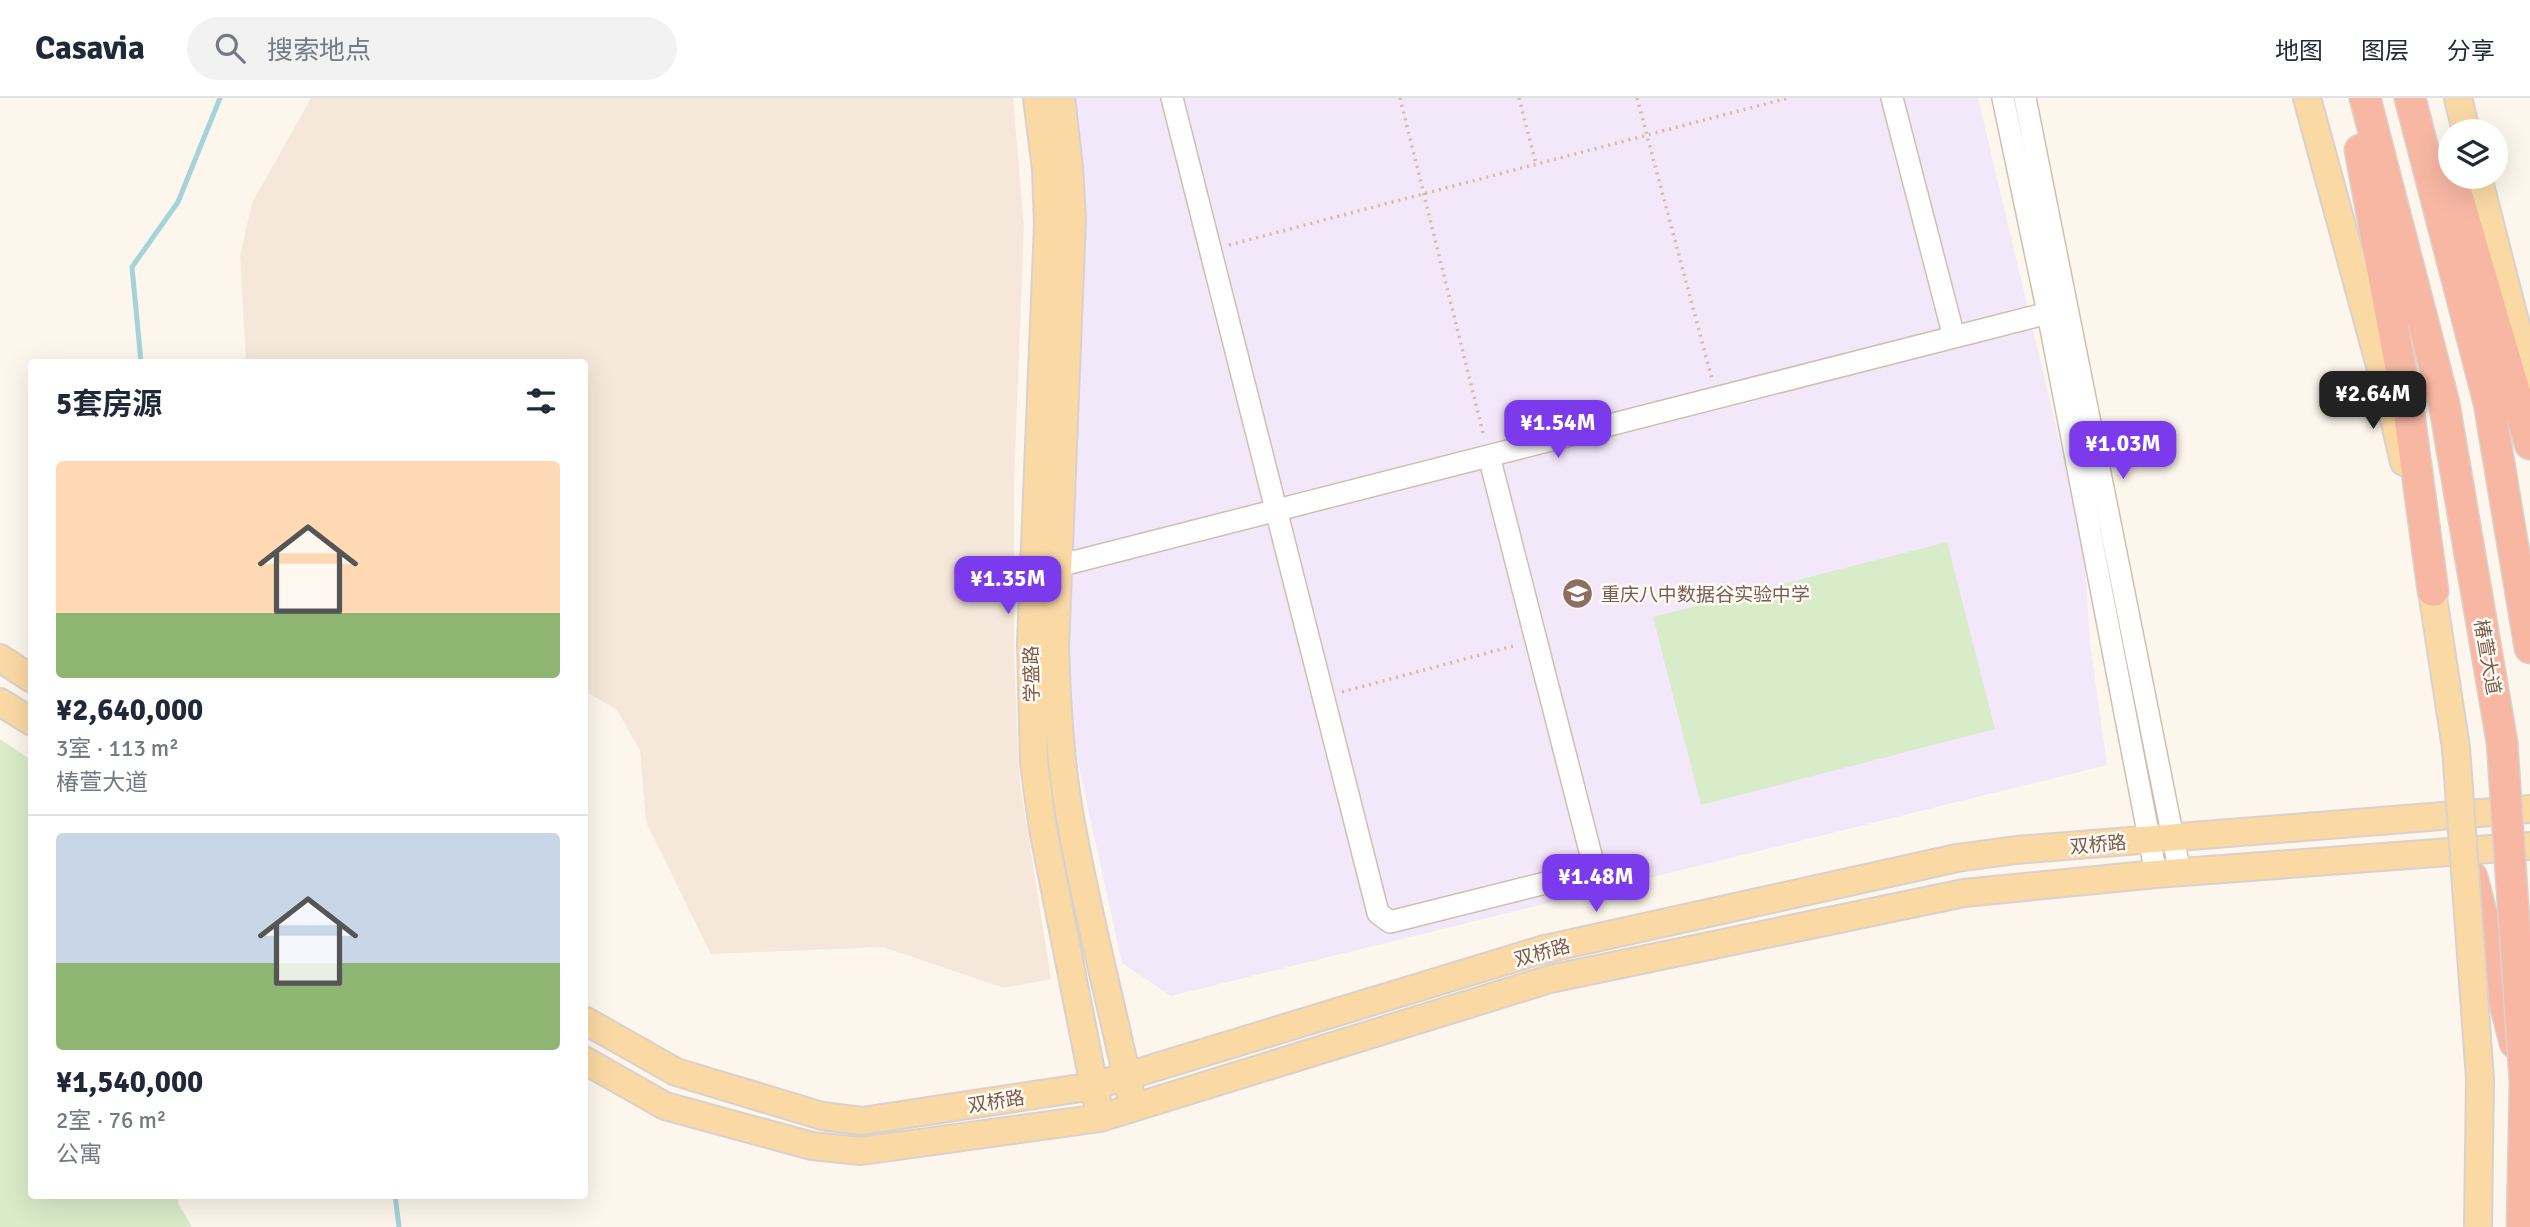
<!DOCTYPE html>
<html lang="zh">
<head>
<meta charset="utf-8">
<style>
	body { margin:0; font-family:Signika,"Noto Sans SC",sans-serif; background:#f2f2f3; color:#1f2937; height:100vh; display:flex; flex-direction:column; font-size:26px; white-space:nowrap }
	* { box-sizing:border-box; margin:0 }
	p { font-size:23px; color:#747a83 }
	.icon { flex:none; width:38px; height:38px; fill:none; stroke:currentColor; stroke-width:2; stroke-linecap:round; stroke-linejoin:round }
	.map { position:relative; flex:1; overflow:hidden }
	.details { position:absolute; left:28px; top:261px; width:560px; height:840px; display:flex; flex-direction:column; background:#fff; border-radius:7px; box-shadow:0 7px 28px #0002 }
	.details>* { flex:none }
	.tools { position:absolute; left:2438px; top:21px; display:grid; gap:14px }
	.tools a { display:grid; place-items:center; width:70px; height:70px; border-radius:50%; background:#fff; box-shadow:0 7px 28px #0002; font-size:35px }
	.price { position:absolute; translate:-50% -60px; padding:0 16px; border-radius:14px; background:#7c3aed; color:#fff; font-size:23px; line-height:46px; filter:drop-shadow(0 2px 4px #0008) }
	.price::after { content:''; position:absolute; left:50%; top:42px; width:21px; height:16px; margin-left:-10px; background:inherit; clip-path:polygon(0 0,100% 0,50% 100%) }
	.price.current { background:#222; color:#fff }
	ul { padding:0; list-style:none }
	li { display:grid; align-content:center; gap:14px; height:371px; padding:0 28px }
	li+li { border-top:2px solid #e0e1e3 }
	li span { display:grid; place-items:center; height:217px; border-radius:7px; color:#555 }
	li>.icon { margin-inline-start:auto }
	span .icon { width:126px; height:126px; fill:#fffc; stroke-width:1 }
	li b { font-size:30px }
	h2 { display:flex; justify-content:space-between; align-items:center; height:84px; padding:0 28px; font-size:30px }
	header { display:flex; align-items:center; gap:42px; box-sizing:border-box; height:98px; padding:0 35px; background:#fff; border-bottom:2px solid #e0e1e3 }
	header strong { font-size:33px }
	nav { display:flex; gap:38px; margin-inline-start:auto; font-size:24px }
	.search { width:490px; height:63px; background:#f2f2f3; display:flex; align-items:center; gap:18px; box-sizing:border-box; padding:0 24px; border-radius:38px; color:#747a83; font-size:26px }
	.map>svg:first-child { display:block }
	.residential { fill:#f5e8da }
	.education { fill:#f3e8fa }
	.green { fill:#d8ecc9 }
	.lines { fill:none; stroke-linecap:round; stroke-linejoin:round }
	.stream { stroke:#a5d3da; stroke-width:5 }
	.minor-casing { stroke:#d1beb0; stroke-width:24 }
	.major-casing { stroke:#dad1cd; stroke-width:30 }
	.highway-casing { stroke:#dad1cd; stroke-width:33 }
	.path { stroke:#d9b8a5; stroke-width:3.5; stroke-dasharray:2 5; stroke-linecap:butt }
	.minor { stroke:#fff; stroke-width:21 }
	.major { stroke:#fbd9a5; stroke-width:26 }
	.highway { stroke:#f7b7a3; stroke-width:30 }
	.major-bridge-casing { stroke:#dad1cd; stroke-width:30; stroke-linecap:butt }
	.highway-bridge-casing { stroke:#dad1cd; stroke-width:33; stroke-linecap:butt }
	.major-bridge { stroke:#fbd9a5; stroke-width:26 }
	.highway-bridge { stroke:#f7b7a3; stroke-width:30 }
	.labels { text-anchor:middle; stroke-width:5; stroke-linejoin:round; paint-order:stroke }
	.education-label { font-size:19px; fill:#785e54; stroke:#fffaf3; text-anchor:start }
	.street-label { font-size:19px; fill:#7a5c4d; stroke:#fffaf3 }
</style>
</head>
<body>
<header>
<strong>Casavia</strong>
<div class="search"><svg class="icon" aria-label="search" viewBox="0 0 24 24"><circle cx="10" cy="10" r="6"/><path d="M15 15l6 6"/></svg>搜索地点</div>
<nav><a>地图</a><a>图层</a><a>分享</a></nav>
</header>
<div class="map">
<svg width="2530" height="1129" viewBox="0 0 2530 1129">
	<rect width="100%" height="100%" fill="#fdf6ec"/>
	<path class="residential" d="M311,0H1013L1024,128L1014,383V553L1019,679L1051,881L1004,890L883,849L711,856L646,724L640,653L617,612L585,593L584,264H246L240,158L252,105Z"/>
	<path class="education" d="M1074,0H1978L2084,447L2090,545L2107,667L1171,898L1122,865L1070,628L1066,552Z"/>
	<path class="green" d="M1947,444L1995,631L1701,707L1653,519Z
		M0,641L31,662L32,1097H178V1105L192,1129H0Z"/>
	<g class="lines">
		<path class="stream" d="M141,264L132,169L178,104L220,0
			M395,1097L399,1129"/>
		<defs>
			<path id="minor" d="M1172,0L1378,815L1390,824L1581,776L1591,757L1489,358
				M1892,0L1954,239
				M2003,0L2048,215L2156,776
				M2025,0L2180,775
				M1058,468L2048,215"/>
			<path id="major" d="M1037,0L1046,71L1048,127L1031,545L1034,666L1043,731L1097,1003
				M1061,0L1069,69L1072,121L1055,550C1057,607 1060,663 1070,719C1086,812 1111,903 1130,994
				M2307,0L2391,308L2404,364
				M2458,0L2466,33
				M2478,79L2530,282
				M2429,473L2456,650
				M0,560L32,581
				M0,604L32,624
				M584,922L676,974L822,1018L862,1023L1094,988L1541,852L1957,760L2016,752L2530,711
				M584,962L665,1008L812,1048L861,1053L1100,1020L1550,881L1964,795L2156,776L2530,748"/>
			<path id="highway" d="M2365,0L2444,305L2502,644
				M2410,0L2489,305L2530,550
				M2360,52L2409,315L2433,493
				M2452,79L2530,346
				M2472,779L2515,945"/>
		</defs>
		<use href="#minor" class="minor-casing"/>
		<use href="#major" class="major-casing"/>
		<use href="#highway" class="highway-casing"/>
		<path class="path" d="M1400,0L1484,339
			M1519,0L1536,66
			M1637,0L1712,281
			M1229,147L1788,0
			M1342,594L1517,547"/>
		<use href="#minor" class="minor"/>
		<use href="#major" class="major"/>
		<use href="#highway" class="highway"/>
		<defs>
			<path id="major-bridge" d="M2456,650L2480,981L2478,1129"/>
			<path id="highway-bridge" d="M2502,644L2525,984L2522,1129"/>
		</defs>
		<use href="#major-bridge" class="major-bridge-casing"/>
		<use href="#highway-bridge" class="highway-bridge-casing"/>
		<use href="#major-bridge" class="major-bridge"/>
		<use href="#highway-bridge" class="highway-bridge"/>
	</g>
	<defs>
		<symbol id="school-disc" viewBox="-11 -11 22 22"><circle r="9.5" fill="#8d6e63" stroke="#fffaf3"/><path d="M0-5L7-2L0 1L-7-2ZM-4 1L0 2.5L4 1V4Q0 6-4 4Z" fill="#fff"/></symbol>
	</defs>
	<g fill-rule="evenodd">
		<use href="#school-disc" x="1560" y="478" width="35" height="35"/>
	</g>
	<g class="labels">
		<g class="education-label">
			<text x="1601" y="503">重庆八中数据谷实验中学</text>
		</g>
		<g class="street-label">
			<text transform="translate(2488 559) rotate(80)" y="7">椿萱大道</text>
			<text transform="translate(1031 576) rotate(-91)" y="7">学盛路</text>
			<text transform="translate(2098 746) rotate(-5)" y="7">双桥路</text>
			<text transform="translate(1542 854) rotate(-15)" y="7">双桥路</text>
			<text transform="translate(996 1003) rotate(-9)" y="7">双桥路</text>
		</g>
	</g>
</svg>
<div class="tools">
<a><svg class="icon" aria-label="layers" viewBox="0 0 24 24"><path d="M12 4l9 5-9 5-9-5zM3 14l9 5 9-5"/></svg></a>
</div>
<b class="price current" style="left:2373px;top:333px">¥2.64M</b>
<b class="price" style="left:1558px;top:362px">¥1.54M</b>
<b class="price" style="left:2123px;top:383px">¥1.03M</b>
<b class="price" style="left:1008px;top:518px">¥1.35M</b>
<b class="price" style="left:1596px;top:816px">¥1.48M</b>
<section class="details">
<h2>5套房源<svg class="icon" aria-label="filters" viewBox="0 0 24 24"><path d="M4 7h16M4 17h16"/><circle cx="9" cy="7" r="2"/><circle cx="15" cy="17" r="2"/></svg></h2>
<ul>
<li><span style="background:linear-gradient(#ffd9b3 70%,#8fb573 0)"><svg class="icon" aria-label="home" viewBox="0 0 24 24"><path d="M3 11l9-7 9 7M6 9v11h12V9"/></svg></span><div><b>¥2,640,000</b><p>3室 · 113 m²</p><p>椿萱大道</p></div></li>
<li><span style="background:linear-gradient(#c9d6e8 60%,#8fb573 0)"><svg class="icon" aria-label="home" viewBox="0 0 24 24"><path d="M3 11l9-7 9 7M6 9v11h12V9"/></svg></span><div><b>¥1,540,000</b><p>2室 · 76 m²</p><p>公寓</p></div></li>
</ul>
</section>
</div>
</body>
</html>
